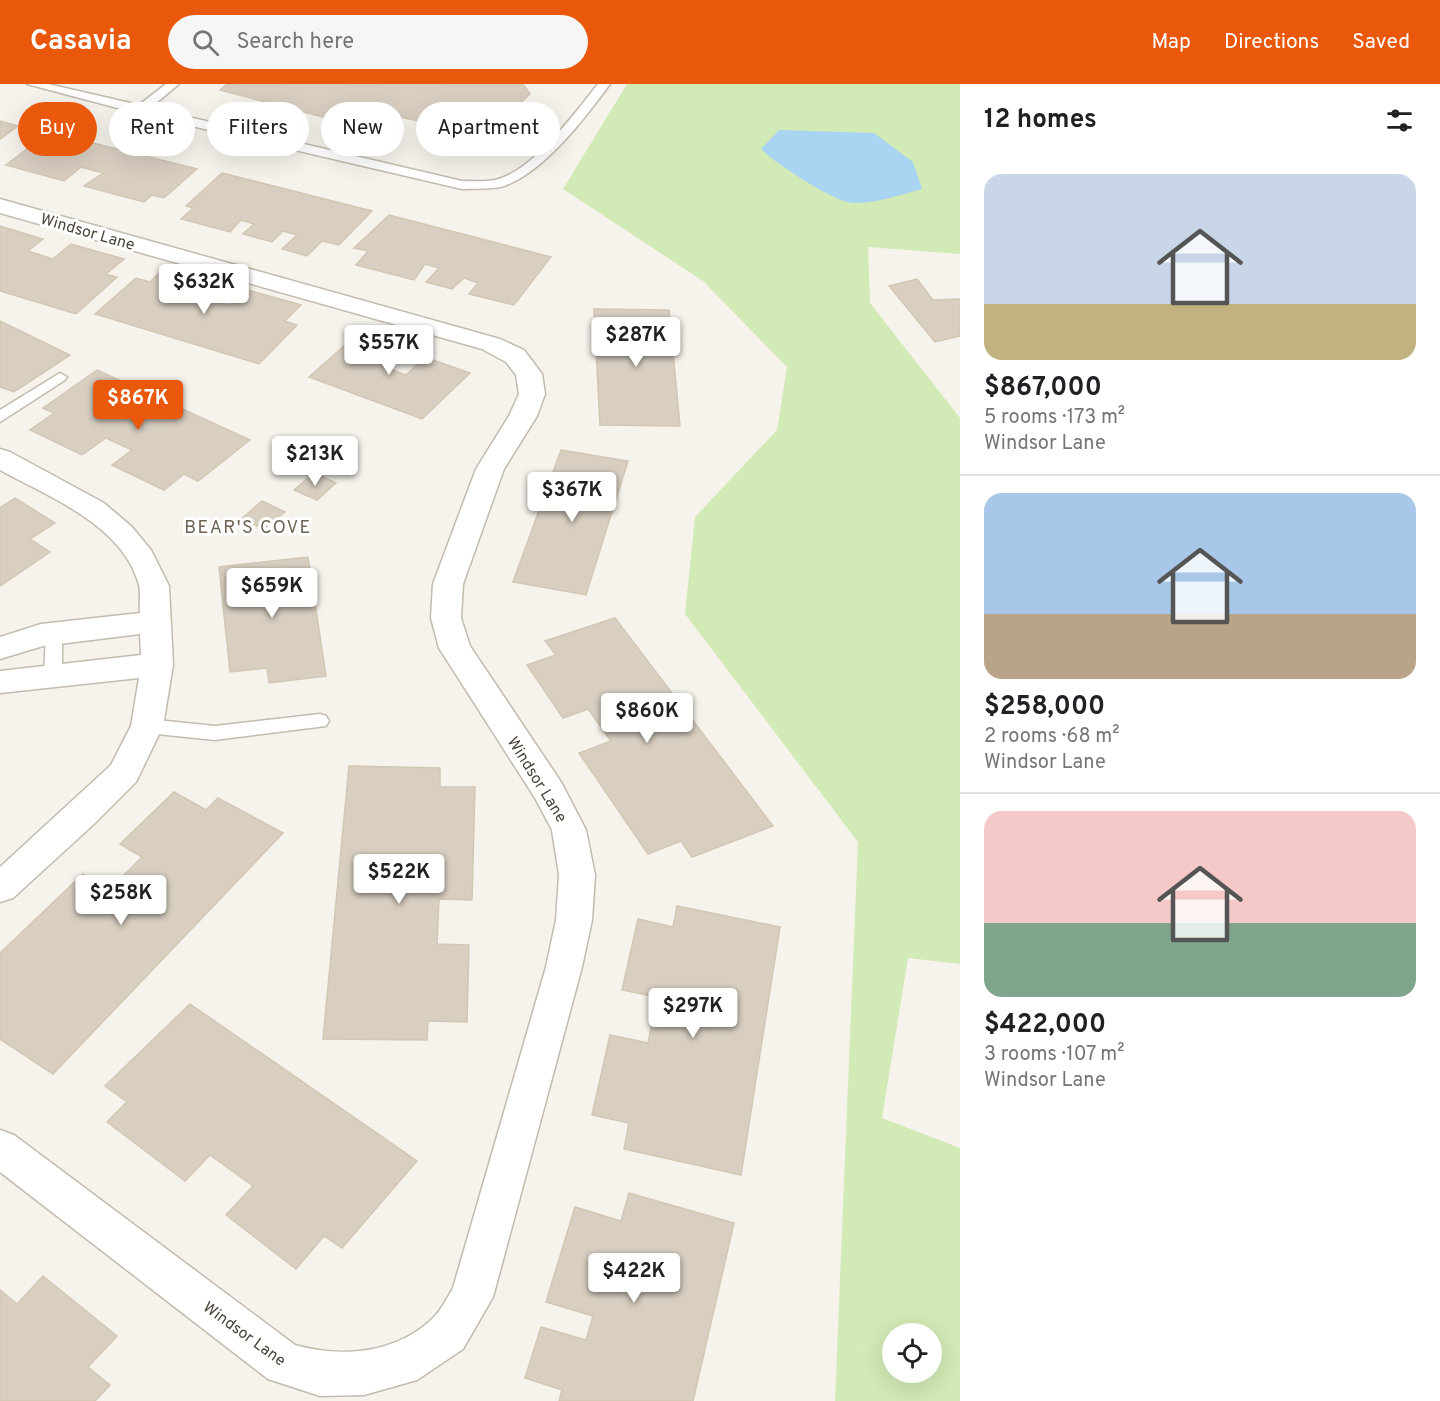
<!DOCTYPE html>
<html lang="en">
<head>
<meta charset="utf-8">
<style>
	body { margin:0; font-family:Overpass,sans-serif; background:#f6f6f6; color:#202124; height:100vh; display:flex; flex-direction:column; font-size:22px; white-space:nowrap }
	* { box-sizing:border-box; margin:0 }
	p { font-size:20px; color:#757577 }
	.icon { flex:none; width:33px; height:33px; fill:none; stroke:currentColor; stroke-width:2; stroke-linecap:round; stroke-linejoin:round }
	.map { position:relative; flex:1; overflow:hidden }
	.panel { display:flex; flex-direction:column; background:#fff; width:480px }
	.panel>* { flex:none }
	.guide { position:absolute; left:18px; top:18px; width:570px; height:54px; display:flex; gap:12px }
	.tools { position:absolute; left:882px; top:1239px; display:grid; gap:12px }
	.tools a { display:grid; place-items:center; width:60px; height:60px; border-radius:50%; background:#fff; box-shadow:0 6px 24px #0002; font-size:30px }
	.price { position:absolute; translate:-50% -51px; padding:0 14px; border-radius:6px; background:#fff; color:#222; font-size:20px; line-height:39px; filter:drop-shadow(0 2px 3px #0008) }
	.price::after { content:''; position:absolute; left:50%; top:36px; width:18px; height:14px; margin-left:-9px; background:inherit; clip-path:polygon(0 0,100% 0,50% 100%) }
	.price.active { background:#ea580c; color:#fff }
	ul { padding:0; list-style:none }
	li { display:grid; align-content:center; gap:12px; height:318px; padding:0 24px }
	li+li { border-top:2px solid #e0e0e0 }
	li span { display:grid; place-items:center; height:186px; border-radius:18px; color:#555 }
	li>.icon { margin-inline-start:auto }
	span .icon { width:108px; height:108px; fill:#fffc; stroke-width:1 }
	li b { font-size:26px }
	h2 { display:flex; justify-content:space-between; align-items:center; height:72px; padding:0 24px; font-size:26px }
	.chip { padding:0 21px; border-radius:27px; background:#fff; box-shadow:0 6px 24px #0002; font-size:21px; line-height:54px }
	.chip.active { background:#ea580c; color:#fff }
	header { display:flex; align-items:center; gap:36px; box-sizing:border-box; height:84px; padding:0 30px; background:#ea580c; color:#fff }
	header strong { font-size:28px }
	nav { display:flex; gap:33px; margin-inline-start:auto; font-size:21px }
	.search { width:420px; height:54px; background:#f6f6f6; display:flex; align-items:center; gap:15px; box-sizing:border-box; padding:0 21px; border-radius:33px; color:#757577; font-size:22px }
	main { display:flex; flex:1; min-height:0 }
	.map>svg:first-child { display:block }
	.green { fill:#d2eab5; fill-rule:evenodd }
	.water { fill:#a9d4f2 }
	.building { fill:#d8cfc1; stroke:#d3c7b4; stroke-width:1.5 }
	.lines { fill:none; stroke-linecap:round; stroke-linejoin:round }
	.lane-casing { stroke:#c2bbae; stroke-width:3 }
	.street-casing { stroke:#c2bbae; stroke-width:3 }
	.lane { fill:#fff; fill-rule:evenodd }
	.street { fill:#fff; fill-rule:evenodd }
	.labels { text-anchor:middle; stroke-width:6; stroke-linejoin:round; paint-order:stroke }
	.street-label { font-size:16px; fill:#4b4439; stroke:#fff }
	.neighbourhood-label { font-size:18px; letter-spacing:1.5px; fill:#6e6250; stroke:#fff }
</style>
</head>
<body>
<header>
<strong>Casavia</strong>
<div class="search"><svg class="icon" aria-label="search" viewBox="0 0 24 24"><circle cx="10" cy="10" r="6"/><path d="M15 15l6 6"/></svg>Search here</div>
<nav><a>Map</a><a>Directions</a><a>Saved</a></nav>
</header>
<main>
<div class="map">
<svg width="960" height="1317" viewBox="0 0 960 1317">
	<rect width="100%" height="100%" fill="#f6f3ec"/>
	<path class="green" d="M627,0H960V170L868,163L870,219L960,334V880L908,874L882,1034L960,1064V1317H835L858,758L685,530L695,433L777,346L787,283L703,197L563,105ZM892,1250H932V1288H892Z"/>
	<path class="water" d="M779,46L874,49L913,78L922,105C900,111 877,119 854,119C835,119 775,79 761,65Z"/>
	<path class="building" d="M227,0H523L530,10L486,51L395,32L357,42L220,6Z
		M0,37L18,42L0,55Z
		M49,48L197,85L164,114L152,111L144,118L84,102L103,89L81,83L64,97L6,81Z
		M222,89L372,127L339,161L322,157L307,172L282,165L297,151L283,147L272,158L243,150L254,140L241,136L230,148L181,135L193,124L186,122Z
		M389,131L551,173L514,221L469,210L478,199L464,194L452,205L426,198L439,184L425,180L414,196L356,181L368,167L354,164Z
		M0,142L43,155L28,167L53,175L71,160L124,175L106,190L117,193L76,230L0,207Z
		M164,184L215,199L201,213L228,221L244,205L301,221L285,237L297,241L259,280L95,230L136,194L150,198Z
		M917,195L933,216L960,215V252L935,258L889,202Z
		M594,225L669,226L680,342L600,341Z
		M0,237L70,271L14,308L0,303Z
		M362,246L405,261L382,282L406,291L425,273L470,289L422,335L309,293Z
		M97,286L250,356L198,397L184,390L164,406L112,381L132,366L106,354L82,371L30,346L54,329L43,324Z
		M561,366L628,377L586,511L513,498Z
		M314,389L336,399L317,416L294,406Z
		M15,414L55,439L30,455L50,468L0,502V424Z
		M262,417L285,428L264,445L241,435Z
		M308,473L326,592L269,599L267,584L230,588L219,483Z
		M615,534L773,742L692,773L681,757L648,770L579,669L611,657L588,625L563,634L527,581L556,571L545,557Z
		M349,682L440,684V703H475L472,816L439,815L437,860L469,861L467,938L428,937L427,956L323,955Z
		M174,708L206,726L218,714L283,749L53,990L0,955V869L83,790L109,806L142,773L120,760Z
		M677,822L780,843L741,1091L624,1065L629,1039L592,1031L610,951L648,959L657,913L622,906L638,835L673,843Z
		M190,920L417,1077L342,1164L324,1152L296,1185L226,1131L253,1102L210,1071L185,1097L107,1038L127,1018L105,1002Z
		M629,1109L734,1139L693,1317H559L562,1306L525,1294L541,1243L586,1256L593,1232L546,1218L575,1123L621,1137Z
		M43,1192L117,1252L88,1283L110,1301L95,1317H0V1206L17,1220Z"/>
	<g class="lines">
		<defs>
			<path id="lane" d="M27,0H48L139,21L166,0H179L150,24L462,97C473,97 485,98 495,96C532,88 575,29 598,0H610C585,34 544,88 504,102C491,106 475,104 462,105L140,30Z
				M60,289L67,293L65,296L0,338V326Z
				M54,544L62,550V593L53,599L44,593L46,550Z
				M320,630L326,632L329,637L326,642L215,656L147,649L141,647L138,642L141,637L147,635L215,642Z"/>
			<path id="street" d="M0,115L500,255L524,266L542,290L545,310L537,332L504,385L463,500L461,534L470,562L561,698L586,746L595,791L592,836L582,883L493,1213L463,1265L417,1296L364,1311L320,1312L268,1295L0,1088V1046L14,1051L295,1261C341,1274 395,1270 432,1235C441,1227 447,1214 453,1204L546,883L556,836L559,791L552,746L535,714L439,564L431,534L433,500L476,385L509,332L519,310L516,291L506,278L482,265L0,129Z
				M0,365L10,368L104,419L132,443L151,466L169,502L173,581L163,642L136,698L94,740L13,814L0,818V783L111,681L131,642L139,594L0,609V587L141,571L140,550L43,562L0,575V553L41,540L140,529C139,520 141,510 139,501C123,441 49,413 0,386Z"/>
		</defs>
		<use href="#lane" class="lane-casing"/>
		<use href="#street" class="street-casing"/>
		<use href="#lane" class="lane"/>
		<use href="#street" class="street"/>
	</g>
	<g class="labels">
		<g class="street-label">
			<text transform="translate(88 147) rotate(16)" y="6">Windsor Lane</text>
			<text transform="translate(538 695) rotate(58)" y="6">Windsor Lane</text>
			<text transform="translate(245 1249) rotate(36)" y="6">Windsor Lane</text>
		</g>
		<g class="neighbourhood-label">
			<text x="248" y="449">BEAR'S COVE</text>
		</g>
	</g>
</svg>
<div class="tools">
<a><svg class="icon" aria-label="locate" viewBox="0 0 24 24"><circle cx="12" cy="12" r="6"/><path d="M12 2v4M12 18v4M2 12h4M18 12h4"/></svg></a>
</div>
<b class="price" style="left:204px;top:231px">$632K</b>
<b class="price" style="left:636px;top:284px">$287K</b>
<b class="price" style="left:389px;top:292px">$557K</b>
<b class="price active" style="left:138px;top:347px">$867K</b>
<b class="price" style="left:315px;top:403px">$213K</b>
<b class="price" style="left:572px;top:439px">$367K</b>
<b class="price" style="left:272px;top:535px">$659K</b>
<b class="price" style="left:647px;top:660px">$860K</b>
<b class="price" style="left:399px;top:821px">$522K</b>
<b class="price" style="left:121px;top:842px">$258K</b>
<b class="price" style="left:693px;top:955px">$297K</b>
<b class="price" style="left:634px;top:1220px">$422K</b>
<div class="guide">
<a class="chip active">Buy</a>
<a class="chip">Rent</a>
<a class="chip">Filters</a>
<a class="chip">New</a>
<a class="chip">Apartment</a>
</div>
</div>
<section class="panel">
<h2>12 homes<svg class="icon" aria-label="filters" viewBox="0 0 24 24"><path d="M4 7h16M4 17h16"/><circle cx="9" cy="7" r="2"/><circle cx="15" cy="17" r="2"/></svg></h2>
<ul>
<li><span style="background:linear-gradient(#c9d6e8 70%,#c2b280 0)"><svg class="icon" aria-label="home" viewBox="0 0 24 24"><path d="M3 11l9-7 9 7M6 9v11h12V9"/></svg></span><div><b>$867,000</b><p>5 rooms · 173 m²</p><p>Windsor Lane</p></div></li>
<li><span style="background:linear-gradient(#a9c7e8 65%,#b9a48a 0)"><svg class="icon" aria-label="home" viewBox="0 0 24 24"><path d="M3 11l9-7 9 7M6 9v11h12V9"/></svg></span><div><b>$258,000</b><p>2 rooms · 68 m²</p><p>Windsor Lane</p></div></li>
<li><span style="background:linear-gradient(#f6c9c9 60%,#7fa58c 0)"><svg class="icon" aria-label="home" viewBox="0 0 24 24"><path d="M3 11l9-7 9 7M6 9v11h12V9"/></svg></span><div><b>$422,000</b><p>3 rooms · 107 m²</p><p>Windsor Lane</p></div></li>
</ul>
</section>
</main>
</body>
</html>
